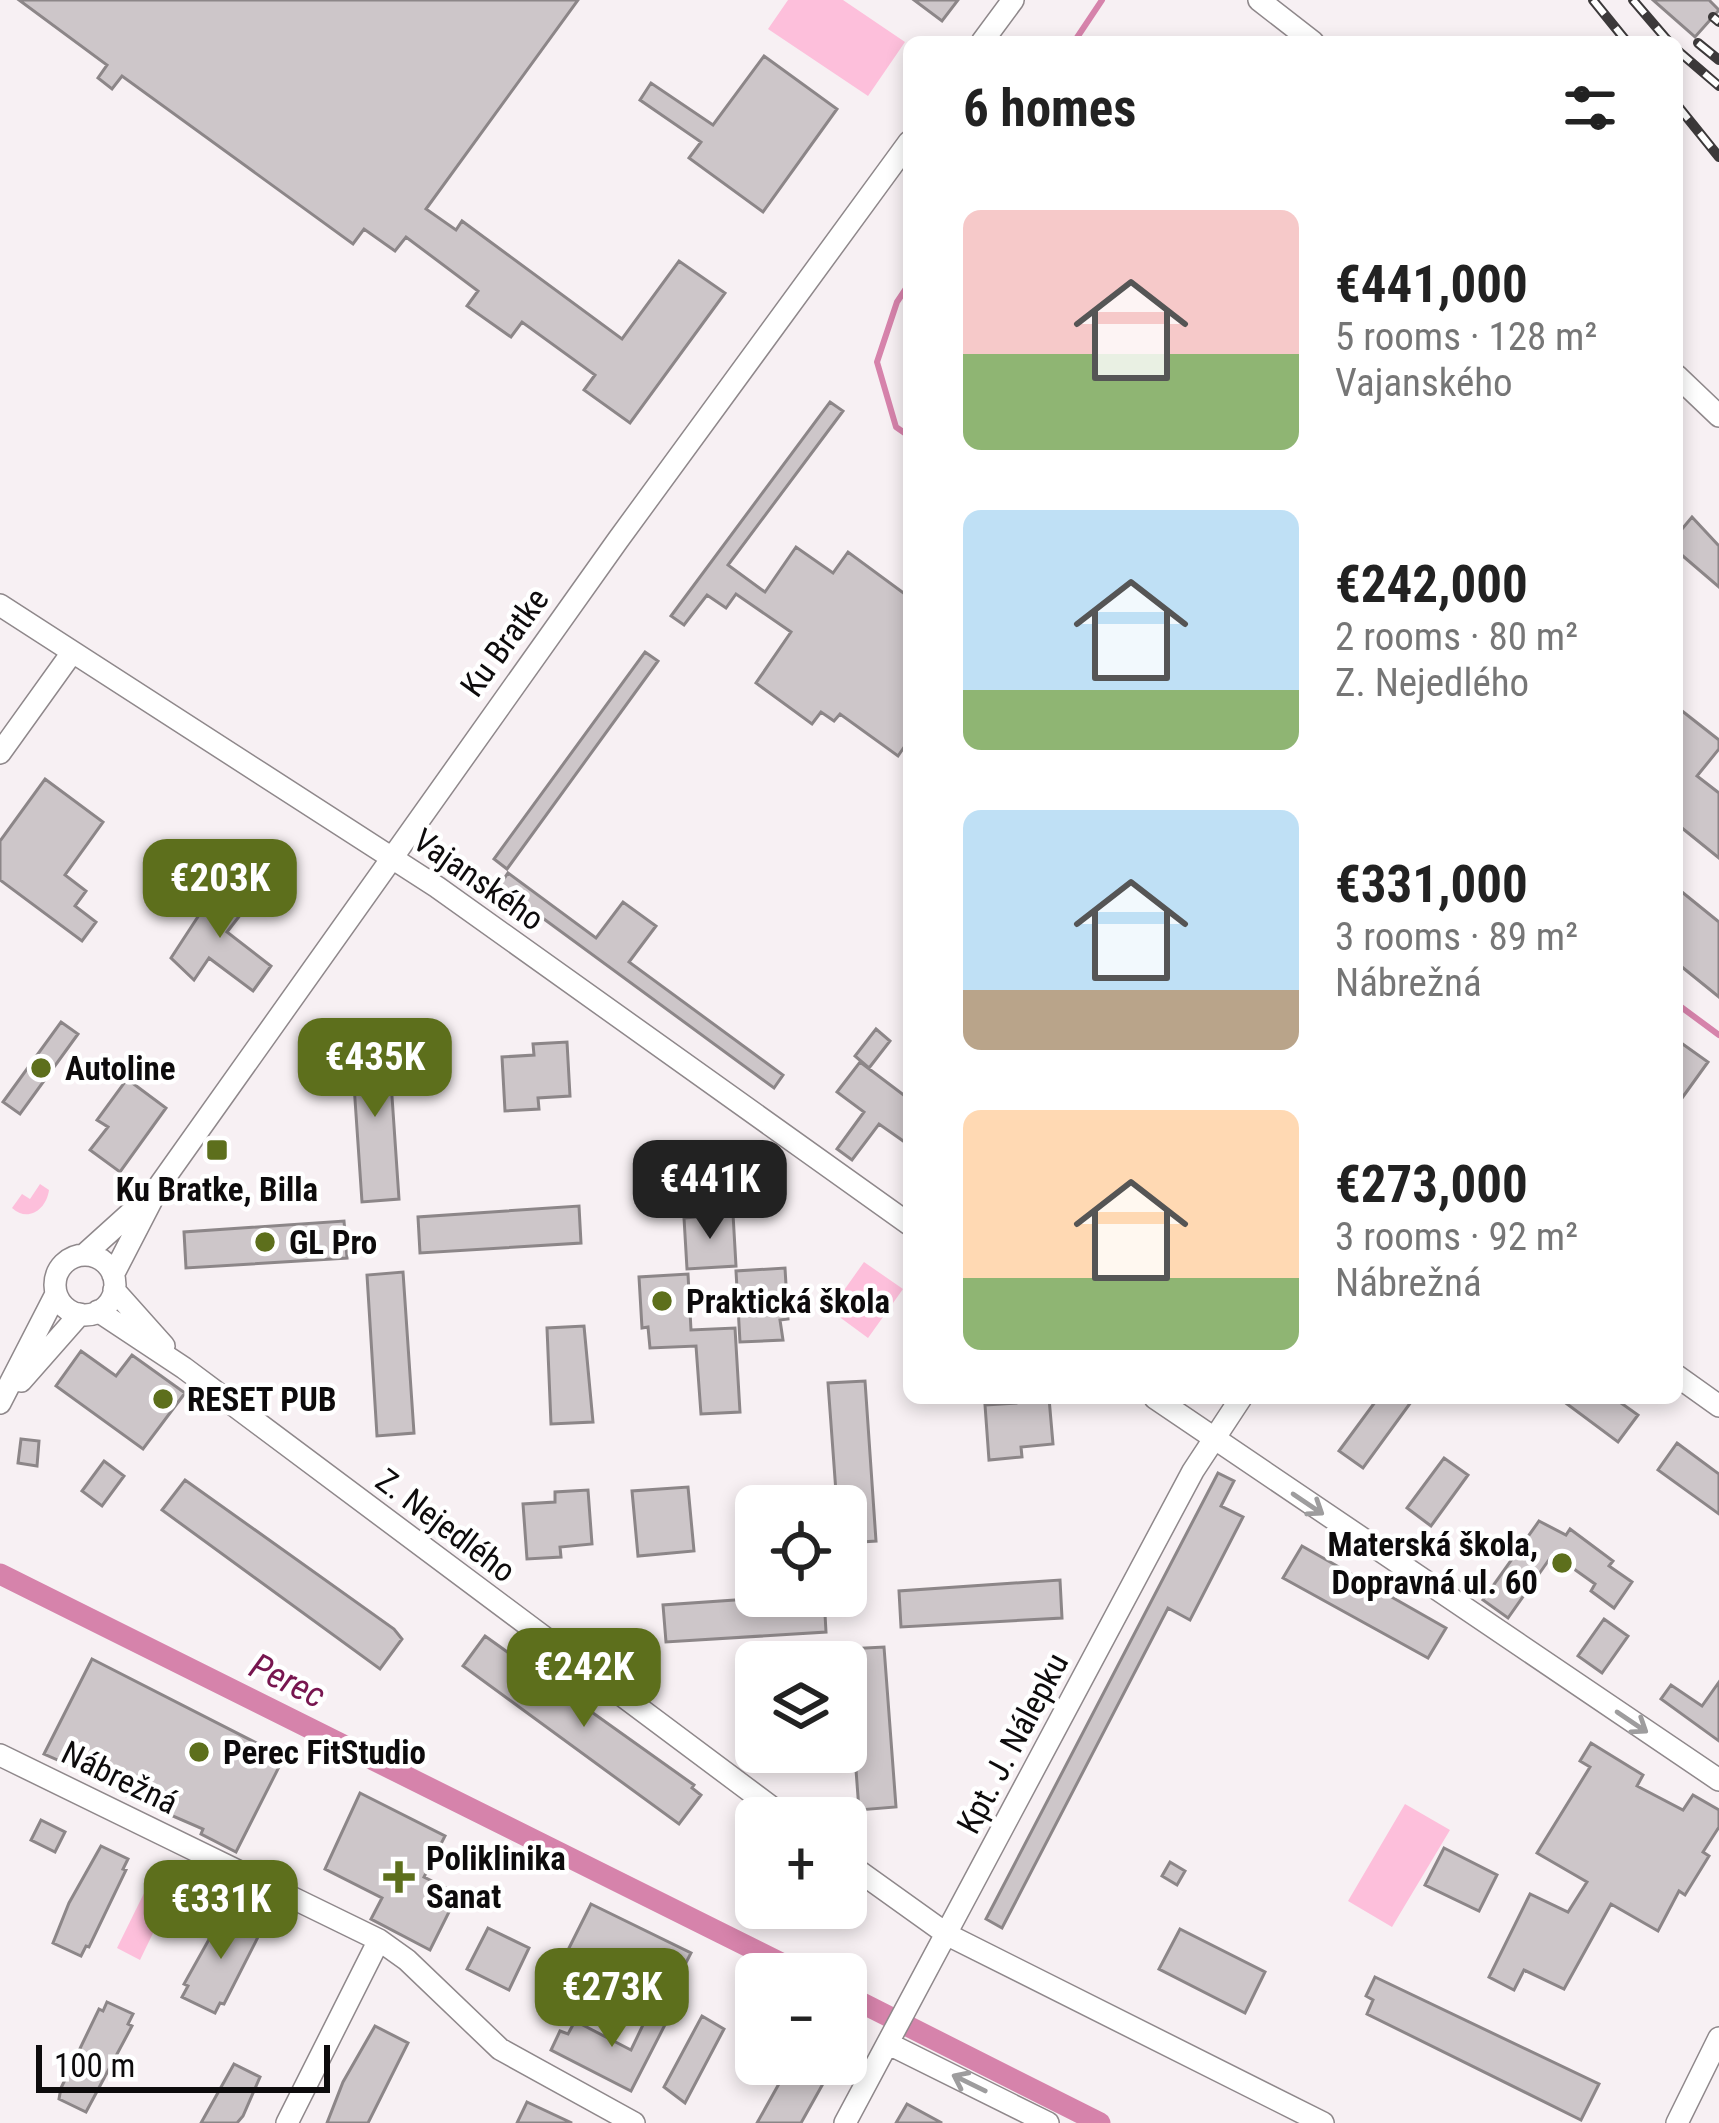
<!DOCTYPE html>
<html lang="en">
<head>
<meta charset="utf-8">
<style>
	body { margin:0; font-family:"Roboto Condensed",sans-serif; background:#f2f2f2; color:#222; height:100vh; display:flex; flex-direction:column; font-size:45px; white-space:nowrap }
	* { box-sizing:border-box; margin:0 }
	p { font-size:39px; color:#767676 }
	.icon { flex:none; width:66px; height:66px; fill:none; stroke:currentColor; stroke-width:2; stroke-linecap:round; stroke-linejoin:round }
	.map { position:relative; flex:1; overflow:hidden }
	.details { position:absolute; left:903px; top:36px; width:780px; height:1368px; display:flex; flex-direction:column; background:#fff; border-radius:18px; box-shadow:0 6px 18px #0003 }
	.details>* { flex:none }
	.tools { position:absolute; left:735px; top:1485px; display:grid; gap:24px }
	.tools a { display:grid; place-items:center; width:132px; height:132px; border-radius:18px; background:#fff; box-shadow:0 6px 18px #0003; font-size:60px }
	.scale { position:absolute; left:36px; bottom:30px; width:294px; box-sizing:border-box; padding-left:12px; border:6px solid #0d0b0c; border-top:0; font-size:33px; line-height:42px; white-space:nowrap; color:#0d0b0c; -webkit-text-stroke:9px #fff; paint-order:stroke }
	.price { position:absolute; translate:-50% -102px; padding:0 27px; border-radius:24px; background:#5d6f1c; color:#fff; font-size:39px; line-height:78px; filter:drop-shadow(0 3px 6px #0008) }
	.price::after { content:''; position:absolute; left:50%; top:72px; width:36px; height:27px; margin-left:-18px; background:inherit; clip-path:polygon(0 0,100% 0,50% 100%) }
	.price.on { background:#222; color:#fff }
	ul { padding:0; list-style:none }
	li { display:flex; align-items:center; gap:36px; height:300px; padding:0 60px }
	li span { display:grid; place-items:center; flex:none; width:336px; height:240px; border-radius:18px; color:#555 }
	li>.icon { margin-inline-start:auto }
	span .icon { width:144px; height:144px; fill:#fffc; stroke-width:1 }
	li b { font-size:51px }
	h2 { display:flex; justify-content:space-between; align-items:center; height:144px; padding:0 60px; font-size:51px }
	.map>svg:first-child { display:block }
	.green { fill:#fdbfdb }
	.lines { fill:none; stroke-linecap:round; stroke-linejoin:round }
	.stream { stroke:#d683ab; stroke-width:6 }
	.canal { stroke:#d683ab; stroke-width:21 }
	.building { fill:#cdc6c9; stroke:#8c8688; stroke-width:3 }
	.minor-casing { stroke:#8f888b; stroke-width:24 }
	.minor { stroke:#fff; stroke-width:21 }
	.rail-casing { stroke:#3c393a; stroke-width:10 }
	.rail { stroke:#fff; stroke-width:6; stroke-dasharray:18; stroke-linecap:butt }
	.oneway { stroke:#9e9d9e }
	.poi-dot { fill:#5d6f1c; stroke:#fff; stroke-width:4.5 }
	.labels { text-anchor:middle; stroke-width:9; stroke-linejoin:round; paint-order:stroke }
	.street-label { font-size:33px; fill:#0d0b0c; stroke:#fff }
	.poi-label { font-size:33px; font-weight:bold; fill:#0d0b0c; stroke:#fff; text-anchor:start }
	.water-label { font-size:36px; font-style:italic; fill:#77154f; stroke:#fff }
</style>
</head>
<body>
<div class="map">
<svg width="1719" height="2123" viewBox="0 0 1719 2123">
	<rect width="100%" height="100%" fill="#f7f0f3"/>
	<path class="green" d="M788,0H843L905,42L868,96L768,29Z
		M40,1184L49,1190C46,1211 27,1222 12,1208L22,1194L30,1199Z
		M864,1262L903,1289L868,1338L830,1310Z
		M1405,1804L1450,1830L1392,1927L1348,1901Z
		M149,1883L195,1905L187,1922L155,1929L140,1960L117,1948Z"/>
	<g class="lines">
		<path class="stream" d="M1074,42L1102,0
			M909,284L897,302L877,362L896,427L909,436
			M1677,1004L1719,1035"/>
		<path class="canal" d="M0,1574L803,1974
			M846,1995L1100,2123"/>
	</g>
	<path class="building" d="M19,0H578L426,209L456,230L462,221L622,339L679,261L725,293L630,423L584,390L595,375L522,322L511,337L467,306L478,291L406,237L395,251L364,229L353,244L122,76L112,89L98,78L107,65Z
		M914,0H958L942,21Z
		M1653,0H1709L1719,10L1695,37Z
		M764,56L837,109L763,212L689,158L701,142L640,100L651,83L713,125Z
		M830,402L843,411L728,565L765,592L796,547L833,573L848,552L909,597V740L898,756L840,714L834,721L821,712L812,724L756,683L791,632L736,594L726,608L707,595L684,625L671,616Z
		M1692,517L1719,546V587L1677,551V535Z
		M645,652L658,661L507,869L494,859Z
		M1677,707L1719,740V749L1697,776L1719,793V858L1677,824Z
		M45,779L103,822L65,875L86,891L75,906L96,922L82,941L0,880V841Z
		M508,873L596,938L623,902L656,926L629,962L783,1075L774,1088L499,886Z
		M216,882L248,905L227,932L271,966L253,991L209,958L194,980L171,958L201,912L196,909Z
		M1677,888L1719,922V997L1677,963Z
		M61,1022L78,1034L20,1114L3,1102Z
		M876,1029L890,1041L869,1068L855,1056Z
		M388,1038L399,1199L362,1202L351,1041Z
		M1677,1040L1708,1062L1677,1105Z
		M567,1042L570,1096L538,1098L539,1109L505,1111L502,1057L534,1055L533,1044Z
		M860,1062L909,1099V1145L879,1124L852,1160L837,1149L864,1112L837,1092Z
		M127,1079L166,1108L120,1172L90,1150L108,1127L97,1120Z
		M579,1206L581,1243L420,1253L418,1217Z
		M733,1214L736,1266L687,1269L684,1218Z
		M344,1221L347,1258L186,1268L184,1232Z
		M785,1268L788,1319L780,1320L783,1340L740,1342L736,1271Z
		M403,1272L414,1433L377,1436L367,1275Z
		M688,1274L691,1330L735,1328L740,1412L701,1414L696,1346L650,1348L648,1327L642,1328L639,1277Z
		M584,1326L593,1422L551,1424L547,1328Z
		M81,1351L116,1376L132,1355L185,1393L143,1449L56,1386Z
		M865,1381L876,1541L846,1543V1506H837L828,1383Z
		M1016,1398H1049L1053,1444L1021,1447L1022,1457L989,1460L985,1405L1016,1403Z
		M1378,1398H1414L1363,1468L1339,1451Z
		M1559,1398H1614L1638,1415L1618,1442Z
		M21,1439L39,1441L37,1466L18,1463Z
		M1677,1443L1719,1474V1514L1658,1470Z
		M1444,1458L1468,1475L1431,1526L1407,1508Z
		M104,1461L124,1476L102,1506L82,1491Z
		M1218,1473L1234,1481L1221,1506L1243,1517L1190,1620L1168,1608L1002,1928L986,1919Z
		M185,1480L394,1629L402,1639L380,1669L162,1510Z
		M688,1487L694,1551L638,1556L632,1491Z
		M588,1490L592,1544L560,1547L561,1557L527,1559L523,1504L555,1502V1492Z
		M1539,1521L1566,1535L1570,1529L1613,1561L1609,1566L1632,1582L1614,1608L1591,1591L1595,1584L1553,1554L1508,1618L1483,1600Z
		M1302,1546L1446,1628L1428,1658L1283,1578Z
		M1060,1580L1062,1618L901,1627L899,1591Z
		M791,1596H824L826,1632L666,1642L663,1605Z
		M1604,1619L1628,1636L1602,1673L1578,1656Z
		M485,1636L694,1785L692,1788L701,1795L679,1824L463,1666Z
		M884,1647L896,1807L859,1810L847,1649Z
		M92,1659L284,1757L236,1852L201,1834L203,1829L122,1794L124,1789L44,1754Z
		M1719,1682V1741L1661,1699L1671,1685L1702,1706Z
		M1591,1743L1643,1775L1637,1786L1683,1810L1693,1795L1719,1810V1827L1703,1852L1709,1856L1685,1895L1679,1891L1658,1931L1611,1904L1564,1989L1524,1970L1514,1990L1489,1977L1530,1894L1568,1912L1587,1882L1537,1853L1590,1767L1580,1761Z
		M360,1793L445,1836L424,1877L458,1894L430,1950L371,1919L382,1898L325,1869Z
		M41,1820L65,1832L55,1852L31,1840Z
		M101,1846L128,1859L123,1869L126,1870L89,1947L86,1946L81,1956L53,1943L69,1903Z
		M1444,1848L1497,1875L1479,1911L1425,1885Z
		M1170,1862L1185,1871L1177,1885L1162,1876Z
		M591,1904L691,1953L673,1988L608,1956L585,2003L550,1986Z
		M226,1909L259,1926L254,1935L258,1937L224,2004L220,2003L215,2013L182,1997L188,1986L184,1984Z
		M488,1928L529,1948L509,1990L467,1969Z
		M1180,1929L1265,1972L1245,2013L1159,1969Z
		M1375,1977L1599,2084L1581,2120L1367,2014L1373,2000L1366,1996Z
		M107,2002L133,2014L128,2024L132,2026L86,2112L59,2099L61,2088L99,2009L103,2011Z
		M652,2006L670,2015L631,2091L551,2050L560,2031L568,2034L575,2021L631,2050Z
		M702,2016L724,2029L685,2103L664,2087Z
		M375,2026L408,2043L368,2123H327L343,2082Z
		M234,2064L260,2077L243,2116L237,2123H201Z
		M790,2064H834L801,2123H757Z
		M527,2102L572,2123H517Z
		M907,2104L942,2123H896Z"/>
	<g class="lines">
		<defs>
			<path id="minor" d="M1259,0L1313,42
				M982,42L1013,0
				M1677,376L1719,416
				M0,605L437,887L909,1224
				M0,753L71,654
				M84,1255L146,1199
				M55 1285a30 30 0 1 1 60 0a30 30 0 1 1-60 0Z
				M113,1275L159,1186L618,540L909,142
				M114,1290L164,1346
				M98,1311L184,1368L786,1818
				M1677,1376L1719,1406
				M21,1381L80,1314
				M1155,1398L1719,1780
				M0,1403L56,1294
				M0,1755L379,1940L407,1960L500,2049L634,2123
				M846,1862L948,1935L1323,2123
				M889,2044L1048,2123
				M287,2123L379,1940
				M845,2123L1193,1471L1241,1398
				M1677,2123L1719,2038"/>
		</defs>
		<use href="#minor" class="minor-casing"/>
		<use href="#minor" class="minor"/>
		<defs>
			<path id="rail" d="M1593,0L1627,42
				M1633,0L1669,42
				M1713,17L1719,22
				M1698,43L1719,60
				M1677,50L1719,86
				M1677,105L1719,157"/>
		</defs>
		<use href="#rail" class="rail-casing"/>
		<use href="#rail" class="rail"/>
	</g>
	<defs><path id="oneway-shaft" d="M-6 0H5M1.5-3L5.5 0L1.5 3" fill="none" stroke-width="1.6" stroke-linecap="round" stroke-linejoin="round" transform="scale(3)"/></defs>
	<g class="oneway">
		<use href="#oneway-shaft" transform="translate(1308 1504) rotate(34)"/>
		<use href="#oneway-shaft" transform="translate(1632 1722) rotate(34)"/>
		<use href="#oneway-shaft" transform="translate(969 2083) rotate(-154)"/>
	</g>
	<g class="poi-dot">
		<circle cx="41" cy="1068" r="12"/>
		<rect x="205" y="1138" width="24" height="24" rx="6"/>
		<circle cx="265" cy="1242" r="12"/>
		<circle cx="662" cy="1301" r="12"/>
		<circle cx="163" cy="1399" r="12"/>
		<circle cx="1562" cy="1563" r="12"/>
		<circle cx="199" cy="1752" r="12"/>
		<path d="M393 1859h12v12h12v12h-12v12h-12v-12h-12v-12h12z"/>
	</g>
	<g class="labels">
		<g class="street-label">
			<text transform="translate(504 642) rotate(-54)" y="12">Ku Bratke</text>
			<text transform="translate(479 879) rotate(35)" y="12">Vajanského</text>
			<text transform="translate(446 1525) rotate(37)" y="12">Z. Nejedlého</text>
			<text transform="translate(1012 1743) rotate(-62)" y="12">Kpt. J. Nálepku</text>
			<text transform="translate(120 1777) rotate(26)" y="12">Nábrežná</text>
		</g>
		<g class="poi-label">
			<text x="65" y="1080">Autoline</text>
			<text x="217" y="1201" text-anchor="middle">Ku Bratke, Billa</text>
			<text x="289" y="1254">GL Pro</text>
			<text x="686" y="1313">Praktická škola</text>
			<text x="187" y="1411">RESET PUB</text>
			<text x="1538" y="1556" text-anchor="end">Materská škola,<tspan x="1538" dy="38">Dopravná ul. 60</tspan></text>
			<text x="223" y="1764">Perec FitStudio</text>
			<text x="426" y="1870">Poliklinika<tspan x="426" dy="38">Sanat</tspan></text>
		</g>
		<g class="water-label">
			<text transform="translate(288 1680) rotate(26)" y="13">Perec</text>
		</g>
	</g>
</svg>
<div class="tools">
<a><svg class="icon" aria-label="locate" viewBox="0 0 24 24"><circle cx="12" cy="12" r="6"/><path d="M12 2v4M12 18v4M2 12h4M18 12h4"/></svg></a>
<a><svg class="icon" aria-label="layers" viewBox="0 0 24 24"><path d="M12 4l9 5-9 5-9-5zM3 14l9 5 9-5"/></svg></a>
<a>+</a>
<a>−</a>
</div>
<div class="scale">100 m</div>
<b class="price" style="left:220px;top:941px">€203K</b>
<b class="price" style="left:375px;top:1120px">€435K</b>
<b class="price on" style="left:710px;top:1242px">€441K</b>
<b class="price" style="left:584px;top:1730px">€242K</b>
<b class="price" style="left:221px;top:1962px">€331K</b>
<b class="price" style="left:612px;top:2050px">€273K</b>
<section class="details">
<h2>6 homes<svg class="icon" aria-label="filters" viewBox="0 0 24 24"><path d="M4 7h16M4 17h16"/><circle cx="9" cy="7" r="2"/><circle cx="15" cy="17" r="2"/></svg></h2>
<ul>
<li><span style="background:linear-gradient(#f6c9c9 60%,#8fb573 0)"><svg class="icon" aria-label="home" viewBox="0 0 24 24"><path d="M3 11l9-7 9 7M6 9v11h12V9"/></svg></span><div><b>€441,000</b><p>5 rooms · 128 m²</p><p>Vajanského</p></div></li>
<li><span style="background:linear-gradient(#bfe0f5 75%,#8fb573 0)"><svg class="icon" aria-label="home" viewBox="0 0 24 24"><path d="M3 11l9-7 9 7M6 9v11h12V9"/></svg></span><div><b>€242,000</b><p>2 rooms · 80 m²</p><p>Z. Nejedlého</p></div></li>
<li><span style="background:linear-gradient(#bfe0f5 75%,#b9a48a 0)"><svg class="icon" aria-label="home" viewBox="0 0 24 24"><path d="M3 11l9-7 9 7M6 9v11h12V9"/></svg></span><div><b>€331,000</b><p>3 rooms · 89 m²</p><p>Nábrežná</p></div></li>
<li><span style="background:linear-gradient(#ffd9b3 70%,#8fb573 0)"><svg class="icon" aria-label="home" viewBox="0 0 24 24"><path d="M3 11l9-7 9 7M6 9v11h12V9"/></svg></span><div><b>€273,000</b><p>3 rooms · 92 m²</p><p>Nábrežná</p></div></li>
</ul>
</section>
</div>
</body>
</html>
